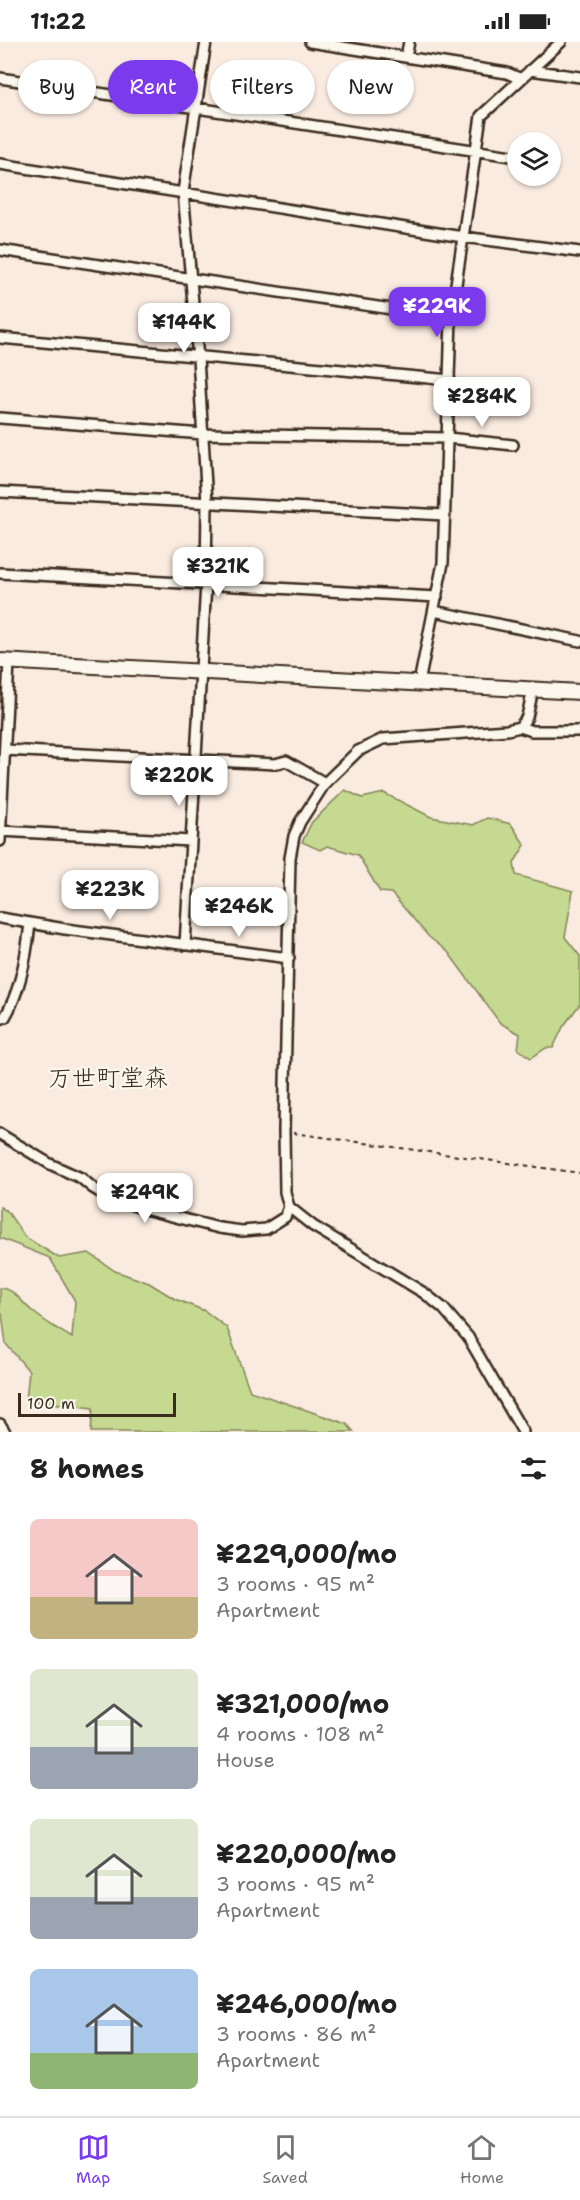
<!DOCTYPE html>
<html lang="en">
<head>
<meta charset="utf-8">
<style>
	body { margin:0; font-family:"Shantell Sans","Klee One",sans-serif; background:#f2f2f2; color:#222; height:100vh; display:flex; flex-direction:column; font-size:22px; white-space:nowrap }
	* { box-sizing:border-box; margin:0 }
	p { font-size:20px; color:#767676 }
	.icon { flex:none; width:33px; height:33px; fill:none; stroke:currentColor; stroke-width:2; stroke-linecap:round; stroke-linejoin:round }
	.map { position:relative; height:1390px; overflow:hidden }
	.side { display:flex; flex-direction:column; background:#fff; flex:1 }
	.side>* { flex:none }
	.guide { position:absolute; left:18px; top:18px; width:544px; height:54px; display:flex; gap:12px }
	.controls { position:absolute; left:507px; top:90px; display:grid; gap:12px }
	.controls a { display:grid; place-items:center; width:54px; height:54px; border-radius:50%; background:#fff; box-shadow:0 2px 4px #0004; font-size:30px }
	.scale { position:absolute; left:18px; bottom:15px; width:158px; box-sizing:border-box; padding-left:6px; border:3px solid #3b2a1e; border-top:0; font-size:16px; line-height:21px; white-space:nowrap; color:#3b2a1e; -webkit-text-stroke:4px #fbf7ec; paint-order:stroke }
	.price { position:absolute; translate:-50% -51px; padding:0 14px; border-radius:12px; background:#fff; color:#222; font-size:20px; line-height:39px; filter:drop-shadow(0 2px 3px #0008) }
	.price::after { content:''; position:absolute; left:50%; top:36px; width:18px; height:14px; margin-left:-9px; background:inherit; clip-path:polygon(0 0,100% 0,50% 100%) }
	.price.active { background:#7c3aed; color:#fff }
	ul { padding:0; list-style:none }
	li { display:flex; align-items:center; gap:18px; height:150px; padding:0 30px }
	li span { display:grid; place-items:center; flex:none; width:168px; height:120px; border-radius:9px; color:#555 }
	li>.icon { margin-inline-start:auto }
	span .icon { width:72px; height:72px; fill:#fffc; stroke-width:1 }
	li b { font-size:26px }
	h2 { display:flex; justify-content:space-between; align-items:center; height:72px; padding:0 30px; font-size:26px }
	.pill { padding:0 21px; border-radius:27px; background:#fff; box-shadow:0 2px 4px #0004; font-size:21px; line-height:54px }
	.pill.active { background:#7c3aed; color:#fff }
	.status { display:flex; justify-content:space-between; align-items:center; height:42px; padding:0 30px; background:#fff; direction:ltr }
	.status svg { height:16px; fill:currentColor }
	.dock { display:flex; justify-content:space-around; align-items:center; height:84px; border-top:2px solid #e0e0e0; background:#fff; font-size:16px; color:#767676 }
	.dock a { display:grid; justify-items:center; gap:3px }
	.dock .active { color:#7c3aed }
	.map>svg:first-child { display:block }
	.green { fill:#c5da90; stroke:#808257; stroke-width:1.5 }
	.lines { fill:none; stroke-linecap:round; stroke-linejoin:round }
	.street-casing { stroke:#3b2a1e; stroke-width:14 }
	.secondary-casing { stroke:#3b2a1e; stroke-width:18 }
	.path { stroke:#3b2a1e; stroke-width:2; stroke-dasharray:4.5 4.5; stroke-linecap:butt }
	.street { stroke:#fbf7ec; stroke-width:9 }
	.secondary { stroke:#fbf7ec; stroke-width:14 }
	.labels { text-anchor:middle; stroke-width:4.5; stroke-linejoin:round; paint-order:stroke }
	.quarter-label { font-size:24px; fill:#3b2a1e; stroke:#fbf7ec }
</style>
</head>
<body>
<div class="status"><b>11:22</b><svg viewBox="0 0 49 12"><path d="M0 12V9h3v3zM5 12V6h3v6zM10 12V3h3v9zM15 12V0h3v12zM26 1h20v11H26zM47 4h2v5h-2z"/></svg></div>
<div class="map">
<svg width="580" height="1390" viewBox="0 0 580 1390">
	<rect width="100%" height="100%" fill="#faebe0"/>
	<filter id="ink" filterUnits="userSpaceOnUse"><feTurbulence type="fractalNoise" baseFrequency=".0167" numOctaves="2"/><feDisplacementMap in="SourceGraphic" scale="12" xChannelSelector="R" yChannelSelector="G"/><feConvolveMatrix kernelMatrix="1 2 1 2 8 2 1 2 1" color-interpolation-filters="sRGB"/></filter>
	<g filter="url(#ink)">
		<path class="green" d="M345,748L362,756L384,751L431,775L473,783L487,776L511,782L525,803L514,821L516,833L573,849L565,895L580,914V962L563,985L553,1006H546L531,1016L518,1007L520,992L500,981L448,910L429,895L391,851L380,850L358,813L327,804L320,808L302,800L312,780Z
			M0,1165L7,1169L25,1195L59,1216L89,1211L115,1229L149,1241L175,1257L205,1269L227,1286L250,1349L347,1382L354,1390H91L93,1366L26,1358L29,1329L6,1302L2,1272L0,1271V1246C15,1247 20,1259 31,1268C43,1279 58,1287 72,1296L75,1259L50,1216L0,1196Z"/>
		<g class="lines">
			<defs>
				<path id="street" d="M310,0L507,31L521,37
					M406,15L409,0
					M530,28L580,35
					M0,36L518,115
					M0,122L463,195L580,210
					M0,208L451,276
					M0,296L450,338
					M0,376L203,392L448,396L513,403
					M0,450L445,473
					M0,531L437,555
					M434,569L580,599
					M419,641L443,521L451,276L481,74L561,0
					M520,685L527,675L533,647
					M5,708L275,722L286,719L325,741
					M0,789L191,799
					M0,799L9,620
					M0,876L65,887L289,916
					M185,903L206,542L207,460L198,316L183,150L206,0
					M0,977L5,975C21,948 27,911 30,881
					M0,1092L50,1122L81,1136L93,1146L106,1154L148,1168L219,1186L242,1189L266,1187L285,1175L289,1165L285,1150L284,1089L290,816L294,794L300,780L325,741L358,709L383,697L507,688L520,685L532,689H580
					M289,1165L313,1184L424,1251L443,1266L468,1295L523,1390
					M0,1382L5,1390"/>
				<path id="secondary" d="M0,619L580,650"/>
			</defs>
			<use href="#street" class="street-casing"/>
			<use href="#secondary" class="secondary-casing"/>
			<path class="path" d="M293,1091L580,1131"/>
			<use href="#street" class="street"/>
			<use href="#secondary" class="secondary"/>
		</g>
	</g>
	<g class="labels">
		<g class="quarter-label">
			<text x="108" y="1044">万世町堂森</text>
		</g>
	</g>
</svg>
<div class="controls">
<a><svg class="icon" aria-label="layers" viewBox="0 0 24 24"><path d="M12 4l9 5-9 5-9-5zM3 14l9 5 9-5"/></svg></a>
</div>
<div class="scale">100 m</div>
<b class="price active" style="left:437px;top:296px">¥229K</b>
<b class="price" style="left:184px;top:312px">¥144K</b>
<b class="price" style="left:482px;top:386px">¥284K</b>
<b class="price" style="left:218px;top:556px">¥321K</b>
<b class="price" style="left:179px;top:765px">¥220K</b>
<b class="price" style="left:110px;top:879px">¥223K</b>
<b class="price" style="left:239px;top:896px">¥246K</b>
<b class="price" style="left:145px;top:1182px">¥249K</b>
<div class="guide">
<a class="pill">Buy</a>
<a class="pill active">Rent</a>
<a class="pill">Filters</a>
<a class="pill">New</a>
</div>
</div>
<section class="side">
<h2>8 homes<svg class="icon" aria-label="filters" viewBox="0 0 24 24"><path d="M4 7h16M4 17h16"/><circle cx="9" cy="7" r="2"/><circle cx="15" cy="17" r="2"/></svg></h2>
<ul>
<li><span style="background:linear-gradient(#f6c9c9 65%,#c2b280 0)"><svg class="icon" aria-label="home" viewBox="0 0 24 24"><path d="M3 11l9-7 9 7M6 9v11h12V9"/></svg></span><div><b>¥229,000/mo</b><p>3 rooms · 95 m²</p><p>Apartment</p></div></li>
<li><span style="background:linear-gradient(#dfe7d0 65%,#9aa5b1 0)"><svg class="icon" aria-label="home" viewBox="0 0 24 24"><path d="M3 11l9-7 9 7M6 9v11h12V9"/></svg></span><div><b>¥321,000/mo</b><p>4 rooms · 108 m²</p><p>House</p></div></li>
<li><span style="background:linear-gradient(#dfe7d0 65%,#9aa5b1 0)"><svg class="icon" aria-label="home" viewBox="0 0 24 24"><path d="M3 11l9-7 9 7M6 9v11h12V9"/></svg></span><div><b>¥220,000/mo</b><p>3 rooms · 95 m²</p><p>Apartment</p></div></li>
<li><span style="background:linear-gradient(#a9c7e8 70%,#8fb573 0)"><svg class="icon" aria-label="home" viewBox="0 0 24 24"><path d="M3 11l9-7 9 7M6 9v11h12V9"/></svg></span><div><b>¥246,000/mo</b><p>3 rooms · 86 m²</p><p>Apartment</p></div></li>
</ul>
</section>
<nav class="dock">
<a class="active"><svg class="icon" aria-label="map" viewBox="0 0 24 24"><path d="M3 6l6-2 6 2 6-2v14l-6 2-6-2-6 2zM9 4v14M15 6v14"/></svg>Map</a>
<a><svg class="icon" aria-label="saved" viewBox="0 0 24 24"><path d="M7 4h10v16l-5-4-5 4z"/></svg>Saved</a>
<a><svg class="icon" aria-label="home" viewBox="0 0 24 24"><path d="M3 11l9-7 9 7M6 9v11h12V9"/></svg>Home</a>
</nav>
</body>
</html>
